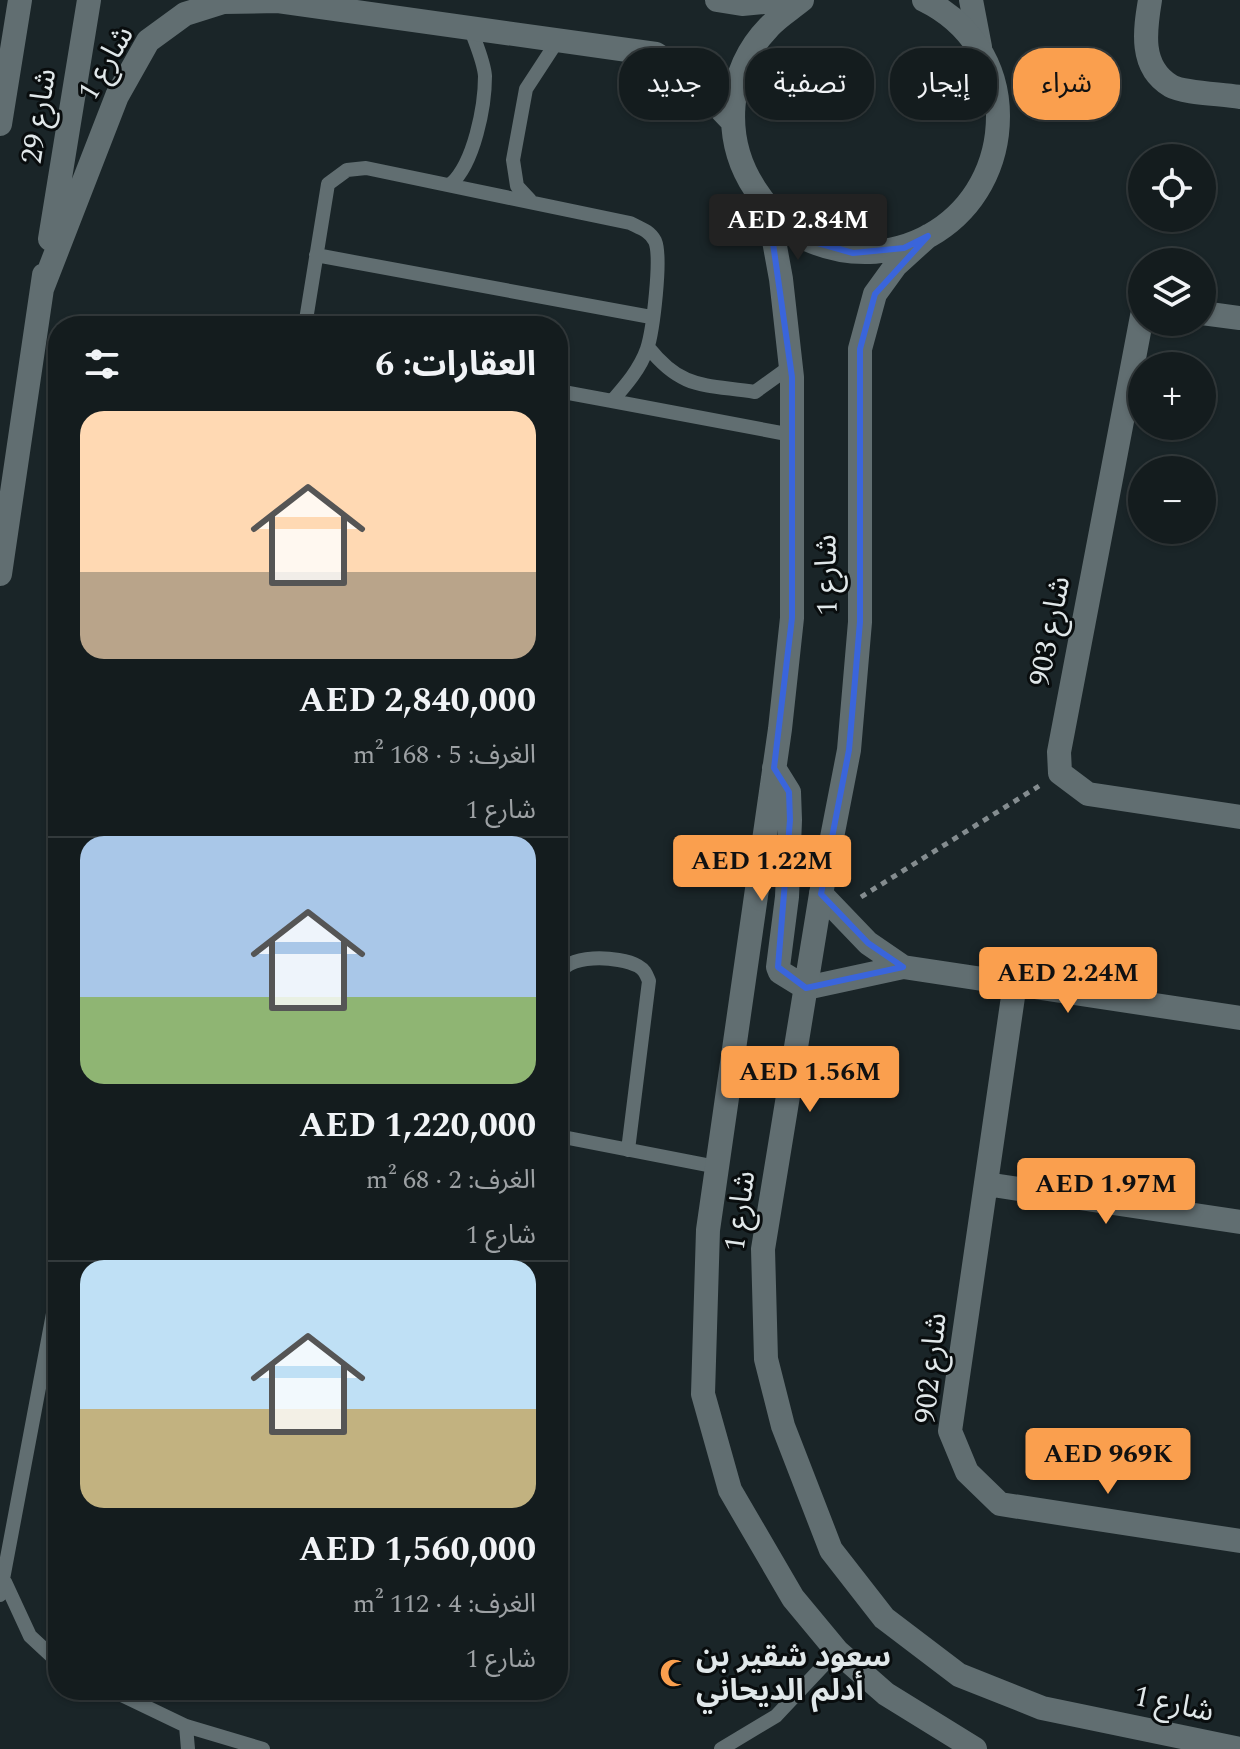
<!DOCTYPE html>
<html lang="ar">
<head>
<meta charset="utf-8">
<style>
	body { margin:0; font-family:Spectral,"Noto Sans Arabic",serif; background:#1d2527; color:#f1f3f6; direction:rtl; height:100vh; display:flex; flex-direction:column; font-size:30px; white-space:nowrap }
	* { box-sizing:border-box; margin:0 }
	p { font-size:26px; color:#9da1a4 }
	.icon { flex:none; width:44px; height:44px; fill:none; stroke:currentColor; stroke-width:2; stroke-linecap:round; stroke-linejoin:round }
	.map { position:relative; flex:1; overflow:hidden; direction:ltr }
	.panel { position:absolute; left:48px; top:316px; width:520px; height:1384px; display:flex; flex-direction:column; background:#141c1e; border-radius:32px; box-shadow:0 2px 6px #0004,0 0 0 2px #333a3c; direction:rtl }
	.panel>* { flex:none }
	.banner { position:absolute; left:592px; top:48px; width:528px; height:72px; direction:rtl; display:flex; gap:16px }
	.tools { position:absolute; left:1128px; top:144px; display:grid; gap:16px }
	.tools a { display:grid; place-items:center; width:88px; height:88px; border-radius:50%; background:#141c1e; box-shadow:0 2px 6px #0004,0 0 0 2px #333a3c; font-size:40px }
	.price { position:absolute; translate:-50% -68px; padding:0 18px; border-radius:8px; background:#fa9f4e; color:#111; font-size:26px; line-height:52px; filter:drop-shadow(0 2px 4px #0008) }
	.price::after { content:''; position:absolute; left:50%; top:48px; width:24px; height:18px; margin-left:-12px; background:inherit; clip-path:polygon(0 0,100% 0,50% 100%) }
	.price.active { background:#222; color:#fff }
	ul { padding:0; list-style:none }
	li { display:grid; align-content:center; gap:16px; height:424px; padding:0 32px }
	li+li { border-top:2px solid #333a3c }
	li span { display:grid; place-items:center; height:248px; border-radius:24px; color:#555 }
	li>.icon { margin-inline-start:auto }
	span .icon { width:144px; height:144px; fill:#fffc; stroke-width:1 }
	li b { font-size:34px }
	h2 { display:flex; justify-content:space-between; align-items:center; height:96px; padding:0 32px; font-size:34px }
	.pill { padding:0 28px; border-radius:32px; background:#141c1e; box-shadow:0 2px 6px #0004,0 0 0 2px #333a3c; font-size:28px; line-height:72px }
	.pill.active { background:#fa9f4e; color:#111 }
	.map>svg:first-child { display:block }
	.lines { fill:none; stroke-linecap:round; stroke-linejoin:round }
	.path { stroke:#848c8f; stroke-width:5; stroke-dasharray:6 6; stroke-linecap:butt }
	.lane { stroke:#616e71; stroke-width:14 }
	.street { stroke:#616e71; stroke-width:24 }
	.secondary { stroke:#616e71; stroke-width:24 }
	.marked { fill:none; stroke:#3a65db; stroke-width:6; stroke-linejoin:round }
	.labels { text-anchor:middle; stroke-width:6; stroke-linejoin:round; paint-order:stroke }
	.street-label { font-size:30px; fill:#e0e7e9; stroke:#090d0e }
	.poi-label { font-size:30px; font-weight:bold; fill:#e0e7e9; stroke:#090d0e; text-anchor:start }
</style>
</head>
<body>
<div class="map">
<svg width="1240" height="1749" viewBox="0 0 1240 1749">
	<rect width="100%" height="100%" fill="#1a2528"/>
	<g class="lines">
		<path class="path" d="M861,897L1039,786"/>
		<path class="lane" d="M451,184C474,163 485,107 485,76C484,61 475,42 470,27
			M530,200L517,186L513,160L526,89L558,40
			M316,255L651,317
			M305,326L328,184L347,170L366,168L630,223C640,228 650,231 655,241C662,257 653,331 647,349C640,369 626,385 612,401L558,391
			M648,347C682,390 704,384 755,392L791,366
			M612,401L792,435
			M558,978C563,952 620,956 638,966C645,970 646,974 649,981L628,1150
			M558,1136L717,1167
			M5,1582L30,1636L58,1662
			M0,1595L58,1287
			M111,1690L186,1726L263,1749
			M186,1726L188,1749
			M721,1749L776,1716L837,1651"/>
		<path class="street" d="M971,0L980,47
			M1150,0C1145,30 1139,67 1171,86C1183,93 1224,94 1240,97
			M1202,313L1240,318
			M1142,316L1059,752L1060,773L1088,794L1240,817
			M821,894L868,943L903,967
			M1015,983L950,1431L967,1472L1000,1504L1240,1541
			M806,988L903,967L1240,1018
			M986,1184L1240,1222"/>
		<path class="secondary" d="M717,0L742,4L784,0
			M802,0C791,9 778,17 769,27C726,71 722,139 755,189C767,207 785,230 806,239C899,281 998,217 998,116C998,65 969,22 924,0
			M0,124L20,0
			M768,208L781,279L792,377V618L780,729L708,1230L703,1394L730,1490L793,1598L837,1651L886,1694L975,1749
			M928,236L896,265L875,294L860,349V622L849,750L821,894L763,1249L766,1359L783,1426L831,1550L884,1618L959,1675L1042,1708L1240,1749
			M50,239L89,0
			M42,289L117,96L148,41L185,14L223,2L278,1L656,54L689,76L730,119
			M0,574L44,275
			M774,768L789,792L790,820L787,897L778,967L780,972L806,988"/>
	</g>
	<path class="marked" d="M768,208L804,239L853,253L904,248L928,236L875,294L860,349V622L849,750L821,894L868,943L903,967L806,988L778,967L790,820L789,792L774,768L792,618V377Z"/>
	<defs>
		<symbol id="mosque-bare" viewBox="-9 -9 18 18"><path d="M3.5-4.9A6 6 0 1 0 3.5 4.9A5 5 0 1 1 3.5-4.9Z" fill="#fa9f4e" stroke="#090d0e" stroke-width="2.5" paint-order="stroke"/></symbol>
	</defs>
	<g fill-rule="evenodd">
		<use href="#mosque-bare" x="654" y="1653" width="40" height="40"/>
	</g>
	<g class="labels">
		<g class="street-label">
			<text transform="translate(105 63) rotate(-60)" y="10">شارع 1</text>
			<text transform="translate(38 116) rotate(-81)" y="10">شارع 29</text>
			<text transform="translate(826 575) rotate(-91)" y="10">شارع 1</text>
			<text transform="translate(1049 631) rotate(-79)" y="10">شارع 903</text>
			<text transform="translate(739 1211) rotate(-82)" y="10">شارع 1</text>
			<text transform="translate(930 1368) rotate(-84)" y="10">شارع 902</text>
			<text transform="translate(1174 1703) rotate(12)" y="10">شارع 1</text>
		</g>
		<g class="poi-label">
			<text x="696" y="1666">سعود شقير بن<tspan x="696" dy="34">أدلم الديحاني</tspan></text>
		</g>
	</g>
</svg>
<div class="tools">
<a><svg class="icon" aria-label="locate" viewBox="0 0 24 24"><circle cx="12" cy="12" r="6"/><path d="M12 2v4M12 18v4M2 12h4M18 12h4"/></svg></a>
<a><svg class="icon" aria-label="layers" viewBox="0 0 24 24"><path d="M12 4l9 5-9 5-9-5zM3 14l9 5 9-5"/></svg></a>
<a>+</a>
<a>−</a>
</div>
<b class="price active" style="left:798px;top:262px">AED 2.84M</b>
<b class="price" style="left:762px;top:903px">AED 1.22M</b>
<b class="price" style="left:1068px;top:1015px">AED 2.24M</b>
<b class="price" style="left:810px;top:1114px">AED 1.56M</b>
<b class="price" style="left:1106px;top:1226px">AED 1.97M</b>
<b class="price" style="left:1108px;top:1496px">AED 969K</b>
<div class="banner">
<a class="pill active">شراء</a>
<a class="pill">إيجار</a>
<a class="pill">تصفية</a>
<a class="pill">جديد</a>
</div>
<section class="panel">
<h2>العقارات: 6<svg class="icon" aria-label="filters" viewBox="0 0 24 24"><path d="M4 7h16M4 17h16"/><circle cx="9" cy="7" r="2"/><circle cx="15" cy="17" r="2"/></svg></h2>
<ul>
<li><span style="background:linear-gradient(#ffd9b3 65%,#b9a48a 0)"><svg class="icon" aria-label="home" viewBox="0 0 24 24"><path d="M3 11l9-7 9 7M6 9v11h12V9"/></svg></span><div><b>AED 2,840,000</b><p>الغرف: 5 · 168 m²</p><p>شارع 1</p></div></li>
<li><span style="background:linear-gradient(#a9c7e8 65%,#8fb573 0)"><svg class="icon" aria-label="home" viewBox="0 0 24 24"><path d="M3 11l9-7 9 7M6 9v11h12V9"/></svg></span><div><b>AED 1,220,000</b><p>الغرف: 2 · 68 m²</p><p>شارع 1</p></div></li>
<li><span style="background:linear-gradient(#bfe0f5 60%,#c2b280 0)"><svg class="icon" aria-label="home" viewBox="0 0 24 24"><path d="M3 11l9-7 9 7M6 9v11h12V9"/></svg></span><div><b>AED 1,560,000</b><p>الغرف: 4 · 112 m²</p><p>شارع 1</p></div></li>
</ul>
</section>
</div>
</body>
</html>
